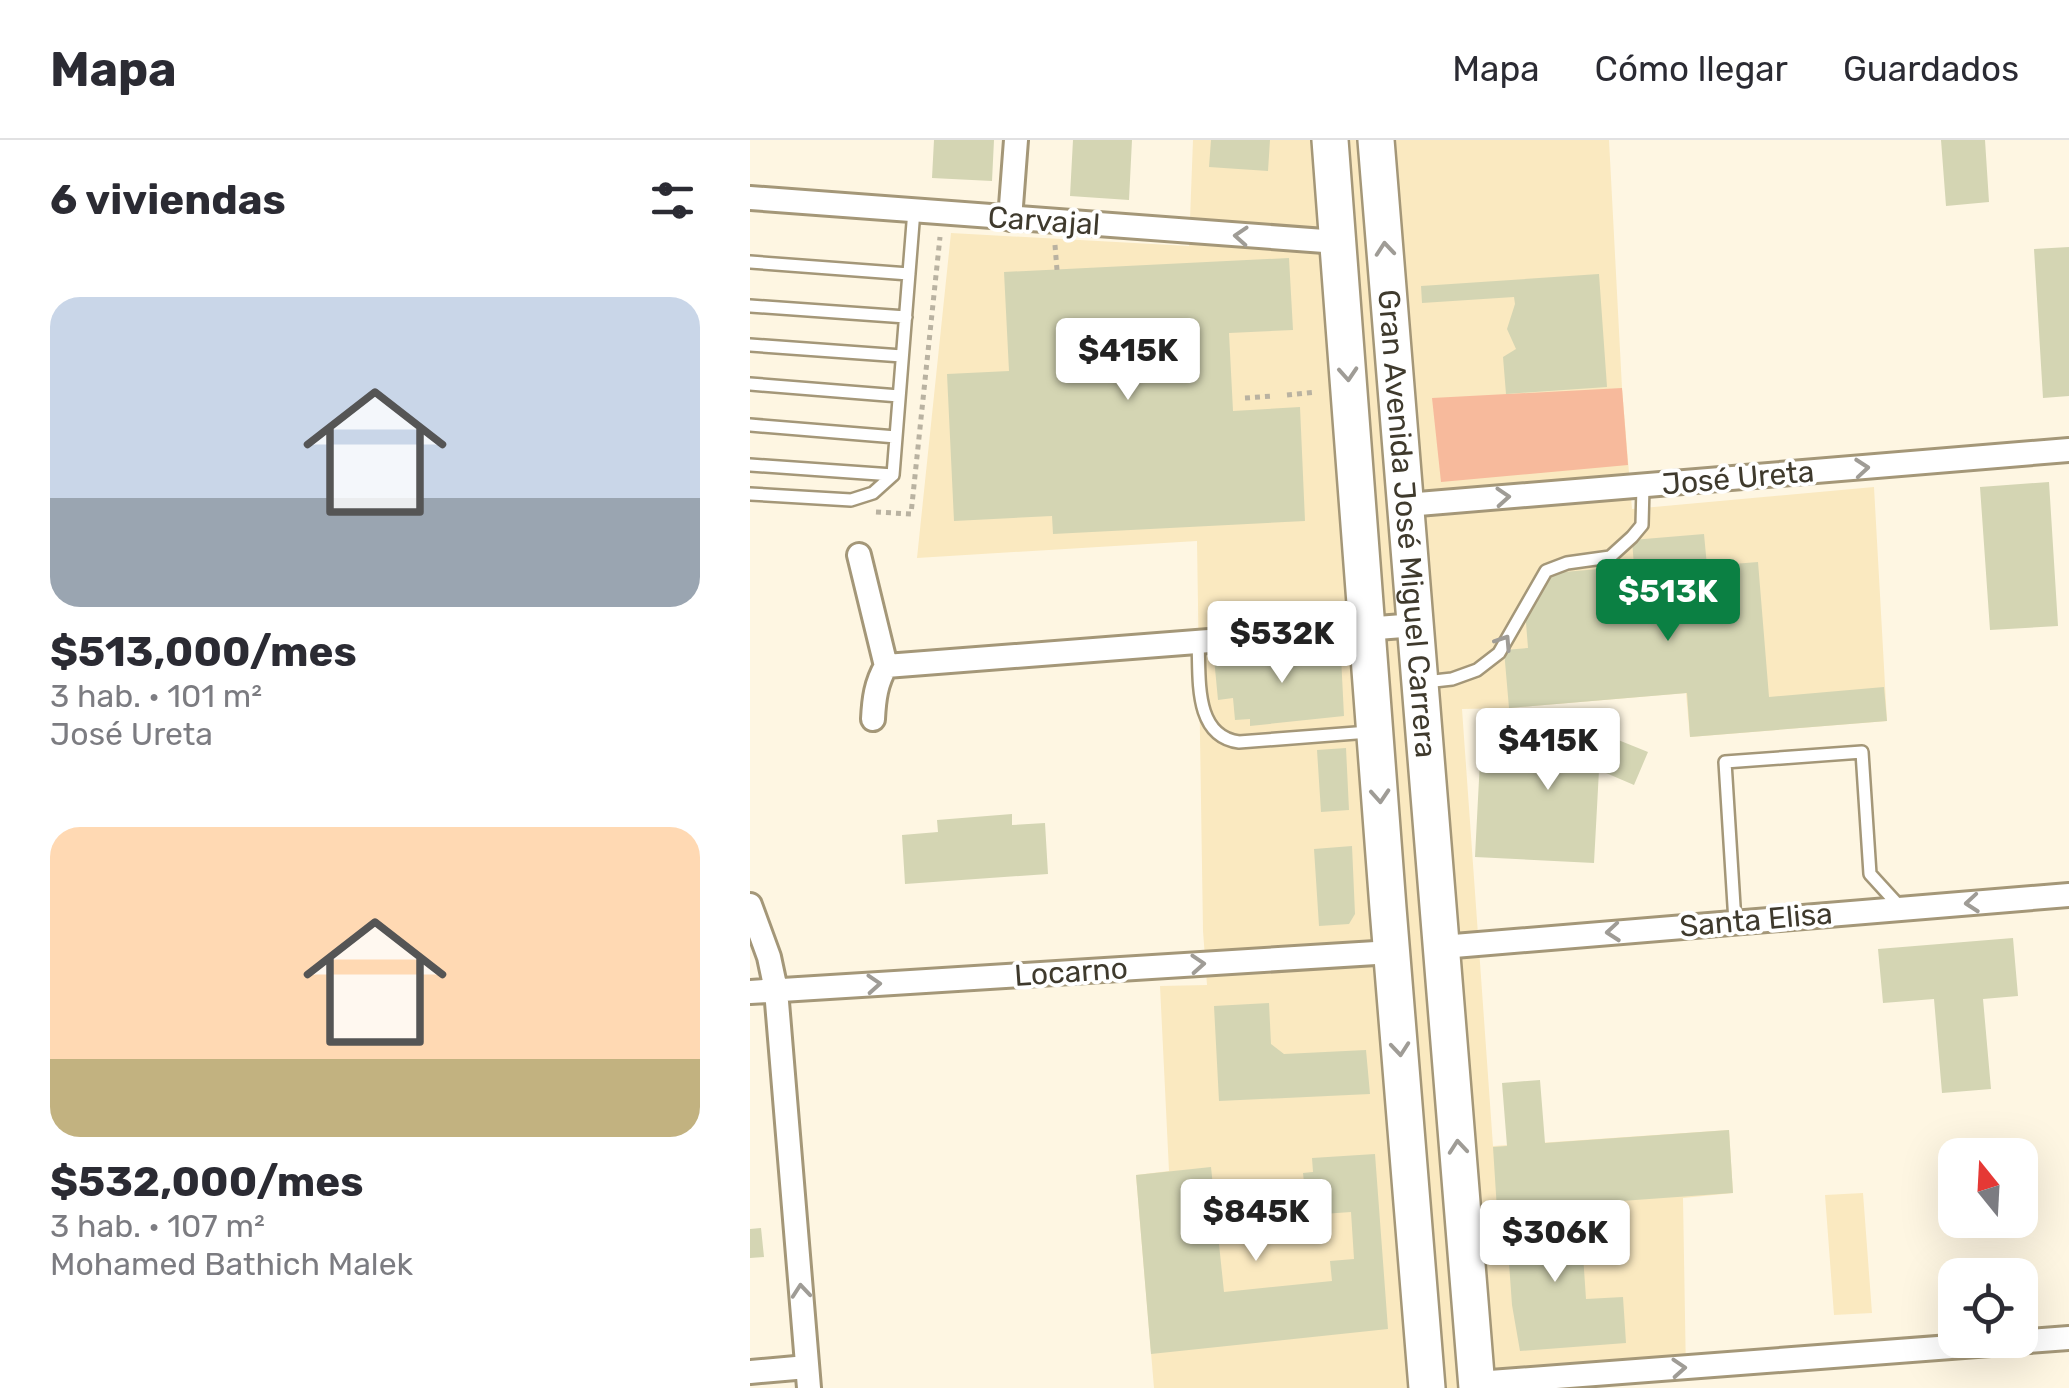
<!DOCTYPE html>
<html lang="es">
<head>
<meta charset="utf-8">
<style>
	body { margin:0; font-family:Rubik,sans-serif; background:#f7f7f7; color:#2b2b33; height:100vh; display:flex; flex-direction:column; font-size:38px; white-space:nowrap }
	* { box-sizing:border-box; margin:0 }
	p { font-size:32px; color:#7c7c81 }
	.icon { flex:none; width:55px; height:55px; fill:none; stroke:currentColor; stroke-width:2; stroke-linecap:round; stroke-linejoin:round }
	.map { position:relative; flex:1; overflow:hidden }
	.sheet { display:flex; flex-direction:column; background:#fff; width:750px }
	.sheet>* { flex:none }
	.needle { width:65px; rotate:342deg }
	.controls { position:absolute; left:1188px; top:998px; display:grid; gap:20px }
	.controls a { display:grid; place-items:center; width:100px; height:100px; border-radius:20px; background:#fff; box-shadow:0 10px 40px #0002; font-size:50px }
	.price { position:absolute; translate:-50% -85px; padding:0 22px; border-radius:10px; background:#fff; color:#222; font-size:32px; line-height:65px; filter:drop-shadow(0 2px 5px #0008) }
	.price::after { content:''; position:absolute; left:50%; top:60px; width:30px; height:22px; margin-left:-15px; background:inherit; clip-path:polygon(0 0,100% 0,50% 100%) }
	.price.selected { background:#0b8043; color:#fff }
	ul { padding:0; list-style:none }
	li { display:grid; align-content:center; gap:20px; height:530px; padding:0 50px }
	li span { display:grid; place-items:center; height:310px; border-radius:30px; color:#555 }
	li>.icon { margin-inline-start:auto }
	span .icon { width:180px; height:180px; fill:#fffc; stroke-width:1 }
	li b { font-size:42px }
	h2 { display:flex; justify-content:space-between; align-items:center; height:120px; padding:0 50px; font-size:42px }
	header { display:flex; align-items:center; gap:60px; box-sizing:border-box; height:140px; padding:0 50px; background:#fff; border-bottom:2px solid #e1e1e2 }
	header strong { font-size:48px }
	nav { display:flex; gap:55px; margin-inline-start:auto; font-size:35px }
	main { display:flex; flex:1; min-height:0 }
	.map>svg:first-child { display:block }
	.built { fill:#fae9c0 }
	.green { fill:#f7ba9c }
	.building { fill:#d4d5b3 }
	.lines { fill:none; stroke-linecap:round; stroke-linejoin:round }
	.lane-casing { stroke:#a49778; stroke-width:16 }
	.street-casing { stroke:#a49778; stroke-width:28 }
	.primary-casing { stroke:#a49778; stroke-width:40 }
	.path { stroke:#b9b2a1; stroke-width:5; stroke-dasharray:5 5; stroke-linecap:butt }
	.lane { stroke:#fff; stroke-width:11 }
	.street { stroke:#fff; stroke-width:22 }
	.primary { stroke:#fff; stroke-width:35 }
	.oneway { stroke:#9f9c96 }
	.labels { text-anchor:middle; stroke-width:8; stroke-linejoin:round; paint-order:stroke }
	.street-label { font-size:30px; fill:#3f3a2d; stroke:#fff }
</style>
</head>
<body>
<header>
<strong>Mapa</strong>
<nav><a>Mapa</a><a>Cómo llegar</a><a>Guardados</a></nav>
</header>
<main>
<section class="sheet">
<h2>6 viviendas<svg class="icon" aria-label="filters" viewBox="0 0 24 24"><path d="M4 7h16M4 17h16"/><circle cx="9" cy="7" r="2"/><circle cx="15" cy="17" r="2"/></svg></h2>
<ul>
<li><span style="background:linear-gradient(#c9d6e8 65%,#9aa5b1 0)"><svg class="icon" aria-label="home" viewBox="0 0 24 24"><path d="M3 11l9-7 9 7M6 9v11h12V9"/></svg></span><div><b>$513,000/mes</b><p>3 hab. · 101 m²</p><p>José Ureta</p></div></li>
<li><span style="background:linear-gradient(#ffd9b3 75%,#c2b280 0)"><svg class="icon" aria-label="home" viewBox="0 0 24 24"><path d="M3 11l9-7 9 7M6 9v11h12V9"/></svg></span><div><b>$532,000/mes</b><p>3 hab. · 107 m²</p><p>Mohamed Bathich Malek</p></div></li>
</ul>
</section>
<div class="map">
<svg width="1319" height="1248" viewBox="0 0 1319 1248">
	<rect width="100%" height="100%" fill="#fef6e2"/>
	<path class="built" d="M443,0H859L872,248L882,369L1124,347L1137,581L940,597L936,553L759,568L712,569L743,1006L979,990L983,1053L933,1058L936,1235L847,1245V1248H404L386,1035L419,1031L410,846L457,845L453,791L447,401L167,418L201,93L439,106Z
		M1113,1053L1122,1173L1084,1175L1075,1055Z"/>
	<path class="green" d="M872,248L878,325L691,342L682,258Z"/>
	<path class="building" d="M184,0H244L242,41L182,38Z
		M323,0H382L379,60L320,56Z
		M461,0H520L518,31L459,27Z
		M1191,0H1235L1239,62L1196,66Z
		M1319,107V256L1293,258L1284,109Z
		M539,118L543,190L479,193L483,271L550,267L555,381L303,394L302,376L204,381L197,234L259,231L254,132Z
		M849,134L857,247L756,254L753,217L766,209L757,189L765,164L764,157L672,163L671,146Z
		M1299,342L1308,486L1240,490L1230,347Z
		M954,394L957,426L1008,422L1019,557L1134,547L1137,581L940,597L937,553L759,568L754,510L778,508L775,470L802,433L884,426L882,400Z
		M553,509L591,516L594,576L500,586V579L485,580L483,558L468,560L464,518Z
		M763,585L836,587L898,612L884,645L849,630L844,723L725,717L730,620L762,605Z
		M596,608L599,670L571,672L567,610Z
		M262,674V685L295,683L298,734L155,744L152,695L188,692L187,680Z
		M602,706L605,774L599,784L569,786L564,709Z
		M1263,798L1268,856L1233,859L1241,949L1192,953L1184,859L1133,863L1128,809Z
		M519,863L521,904L534,914L616,910L620,954L469,961L464,866Z
		M790,940L795,1003L979,990L983,1053L747,1070L743,1007L757,1006L752,943Z
		M625,1014L638,1189L401,1214L386,1035L461,1027L474,1152L582,1141L580,1121L604,1119L601,1072L545,1076L544,1054L555,1053L553,1033L563,1032L562,1018Z
		M830,1070L836,1159L873,1157L876,1203L770,1211L762,1165L759,1123L752,1124L749,1076Z
		M11,1088L14,1117L0,1118V1089Z"/>
	<g class="lines">
		<defs>
			<path id="lane" d="M0,122L159,134
				M0,166L156,177
				M0,205L152,216
				M0,244L149,256
				M0,285L146,297
				M0,325L143,335
				M0,354L101,360L123,353L143,335L164,70
				M448,502C450,537 443,596 489,602L619,592
				M675,542L702,539L727,530L749,513L796,431L817,423L860,417L882,397L892,385L893,346
				M985,782L975,622L1112,612L1120,734L1151,768"/>
			<path id="street" d="M0,58L588,102
				M260,79L266,0
				M656,365L1319,310
				M109,415L136,526C126,543 124,559 123,579
				M136,526L666,485
				M0,765L19,817L26,850L59,1248
				M692,807L1319,755
				M0,852L642,812
				M0,1232L57,1227
				M727,1243L1319,1198"/>
			<g id="primary">
				<path d="M580,0L638,768L677,1248"/>
				<path id="s1" d="M626,0L727,1248"/>
			</g>
		</defs>
		<use href="#lane" class="lane-casing"/>
		<use href="#street" class="street-casing"/>
		<use href="#primary" class="primary-casing"/>
		<path class="path" d="M305,105L307,130
			M537,255L566,252
			M495,258L523,256
			M126,372L161,374L190,97"/>
		<use href="#lane" class="lane"/>
		<use href="#street" class="street"/>
		<use href="#primary" class="primary"/>
	</g>
	<defs><path id="oneway-chevron" d="M-2-3.5L2.5 0L-2 3.5" fill="none" stroke-width="1.6" stroke-linecap="round" stroke-linejoin="round" transform="scale(2.5)"/></defs>
	<g class="oneway">
		<use href="#oneway-chevron" transform="translate(491 96) rotate(-176)"/>
		<use href="#oneway-chevron" transform="translate(635 109) rotate(-95)"/>
		<use href="#oneway-chevron" transform="translate(598 234) rotate(86)"/>
		<use href="#oneway-chevron" transform="translate(1112 328) rotate(-5)"/>
		<use href="#oneway-chevron" transform="translate(753 357) rotate(-4)"/>
		<use href="#oneway-chevron" transform="translate(754 502) rotate(-57)"/>
		<use href="#oneway-chevron" transform="translate(630 656) rotate(86)"/>
		<use href="#oneway-chevron" transform="translate(1222 763) rotate(175)"/>
		<use href="#oneway-chevron" transform="translate(863 792) rotate(175)"/>
		<use href="#oneway-chevron" transform="translate(448 824) rotate(-4)"/>
		<use href="#oneway-chevron" transform="translate(124 844) rotate(-4)"/>
		<use href="#oneway-chevron" transform="translate(650 909) rotate(85)"/>
		<use href="#oneway-chevron" transform="translate(708 1007) rotate(-95)"/>
		<use href="#oneway-chevron" transform="translate(51 1151) rotate(-95)"/>
		<use href="#oneway-chevron" transform="translate(929 1228) rotate(-4)"/>
	</g>
	<g class="labels">
		<g class="street-label">
			<text transform="translate(294 81) rotate(4)" y="10">Carvajal</text>
			<text transform="translate(988 338) rotate(-5)" y="10">José Ureta</text>
			<text dy="10" stroke="none"><textPath href="#s1" startOffset="385">Gran Avenida José Miguel Carrera</textPath></text>
			<text transform="translate(1006 780) rotate(-5)" y="10">Santa Elisa</text>
			<text transform="translate(321 832) rotate(-4)" y="10">Locarno</text>
		</g>
	</g>
</svg>
<div class="controls">
<a><svg class="needle" viewBox="-14 -14 28 28"><path d="M0-13l5 13h-10z" fill="#e53935"/><path d="M0 13l5-13h-10z" fill="#7c7c81"/></svg></a>
<a><svg class="icon" aria-label="locate" viewBox="0 0 24 24"><circle cx="12" cy="12" r="6"/><path d="M12 2v4M12 18v4M2 12h4M18 12h4"/></svg></a>
</div>
<b class="price" style="left:378px;top:263px">$415K</b>
<b class="price selected" style="left:918px;top:504px">$513K</b>
<b class="price" style="left:532px;top:546px">$532K</b>
<b class="price" style="left:798px;top:653px">$415K</b>
<b class="price" style="left:506px;top:1124px">$845K</b>
<b class="price" style="left:805px;top:1145px">$306K</b>
</div>
</main>
</body>
</html>
